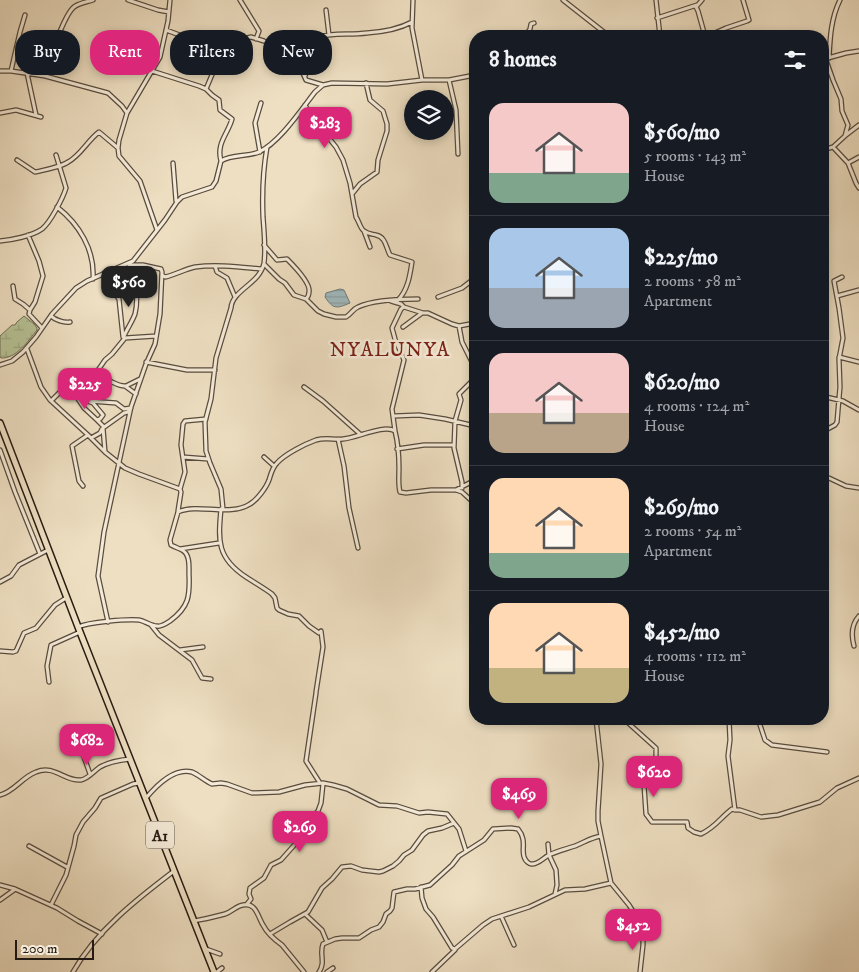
<!DOCTYPE html>
<html lang="en">
<head>
<meta charset="utf-8">
<style>
	body { margin:0; font-family:"IM FELL DW Pica",serif; background:#20242c; color:#f1f3f6; height:100vh; display:flex; flex-direction:column; font-size:19px; white-space:nowrap }
	* { box-sizing:border-box; margin:0 }
	p { font-size:16px; color:#9ea1a6 }
	.icon { flex:none; width:28px; height:28px; fill:none; stroke:currentColor; stroke-width:2; stroke-linecap:round; stroke-linejoin:round }
	.map { position:relative; flex:1; overflow:hidden }
	.sheet { position:absolute; left:469px; top:30px; width:360px; height:695px; display:flex; flex-direction:column; background:#171b24; border-radius:20px; box-shadow:0 2px 8px #0003 }
	.sheet>* { flex:none }
	.banner { position:absolute; left:15px; top:30px; width:379px; height:45px; display:flex; gap:10px }
	.fabs { position:absolute; left:404px; top:90px; display:grid; gap:10px }
	.fabs a { display:grid; place-items:center; width:50px; height:50px; border-radius:50%; background:#171b24; box-shadow:0 2px 8px #0003; font-size:25px }
	.scale { position:absolute; left:15px; bottom:12px; width:79px; box-sizing:border-box; padding-left:5px; border:2px solid #261b13; border-top:0; font-size:14px; line-height:18px; white-space:nowrap; color:#261b13; -webkit-text-stroke:4px #f4ead7; paint-order:stroke }
	.price { position:absolute; translate:-50% -42px; padding:0 11px; border-radius:10px; background:#db2777; color:#fff; font-size:16px; line-height:32px; filter:drop-shadow(0 1px 2px #0008) }
	.price::after { content:''; position:absolute; left:50%; top:30px; width:15px; height:11px; margin-left:-8px; background:inherit; clip-path:polygon(0 0,100% 0,50% 100%) }
	.price.on { background:#222; color:#fff }
	ul { padding:0; list-style:none }
	li { display:flex; align-items:center; gap:15px; height:125px; padding:0 20px }
	li+li { border-top:1px solid #363941 }
	li span { display:grid; place-items:center; flex:none; width:140px; height:100px; border-radius:15px; color:#555 }
	li>.icon { margin-inline-start:auto }
	span .icon { width:60px; height:60px; fill:#fffc; stroke-width:1 }
	li b { font-size:21px }
	h2 { display:flex; justify-content:space-between; align-items:center; height:60px; padding:0 20px; font-size:21px }
	.tag { padding:0 18px; border-radius:20px; background:#171b24; box-shadow:0 2px 8px #0003; font-size:18px; line-height:45px }
	.tag.on { background:#db2777; color:#fff }
	.map>svg:first-child { display:block }
	.wetland { fill:url(#wetland-marsh); stroke:#6e6e54 }
	.water { fill:url(#water-rules); stroke:#6f7a7a }
	.lines { fill:none; stroke-linecap:round; stroke-linejoin:round }
	.minor-casing { stroke:#584c3f; stroke-width:5.5 }
	.highway-casing { stroke:#261b13; stroke-width:8 }
	.minor { stroke:#f4ead7; stroke-width:3 }
	.highway { stroke:#eedfc2; stroke-width:5 }
	.labels { text-anchor:middle; stroke-width:5; stroke-linejoin:round; paint-order:stroke }
	.shield { fill:#f4ead7; stroke:#64594e; stroke-width:1 }
	.shield-label { font-size:16px; font-weight:bold; fill:#261b13 }
	.quarter-label { font-size:20px; letter-spacing:1px; fill:#7a1f14; stroke:#f4ead7 }
</style>
</head>
<body>
<div class="map">
<svg width="859" height="972" viewBox="0 0 859 972">
	<defs>
		<pattern id="wetland-marsh" width="20" height="14" patternUnits="userSpaceOnUse" patternTransform="scale(1.25)"><rect width="20" height="14" fill="#b6c295"/><path d="M1 5h8M5 5V1M11 12h8M15 12V8" fill="none" stroke="#9ca680"/></pattern>
		<pattern id="water-rules" width="6" height="5" patternUnits="userSpaceOnUse" patternTransform="scale(1.25)"><rect width="6" height="5" fill="#9fb9be"/><path d="M0 2.5h6" fill="none" stroke="#899ea2"/></pattern>
	</defs>
	<rect width="100%" height="100%" fill="#eedfc2"/>
	<filter id="stains"><feTurbulence type="fractalNoise" baseFrequency=".004" numOctaves="4"/><feColorMatrix values="0 0 0 0 .2 0 0 0 0 .09 0 0 0 0 .02 0 0 0 .5 -.17"/></filter>
	<radialGradient id="worn" r=".72"><stop offset=".6" stop-color="#630" stop-opacity="0"/><stop offset="1" stop-color="#630" stop-opacity=".3"/></radialGradient>
	<path class="wetland" d="M24,316L34,324L37,328V330C28,341 16,359 1,358L0,357V336L12,325H15L17,322Z"/>
	<path class="water" d="M340,289L344,290L350,303C336,309 333,309 325,297L326,293Z"/>
	<g class="lines">
		<defs>
			<path id="minor" d="M128,0L158,10L169,12
				M240,0L259,31L256,39
				M413,0L412,28L422,80
				M563,0L605,33L608,36
				M656,0L660,36
				M702,0L696,7L698,11L705,36
				M326,10L329,35
				M657,18L697,5
				M166,30L204,44L234,41L251,37L264,41L269,44L282,60L301,69L306,80L323,85
				M525,36L530,29L531,24L534,23
				M708,36L726,28L747,21L749,20L743,0
				M220,42L214,70L206,89L212,95L219,100L220,110L232,119C228,134 216,143 221,161
				M828,58L846,53L859,51
				M829,58C830,38 831,18 840,0
				M0,71H11L45,76C48,62 64,15 74,7C79,3 87,2 93,0
				M11,71L20,32L25,15
				M152,71L199,86L206,89
				M27,73L36,115
				M45,76L108,93L122,106L127,113
				M305,76L309,66L316,37C333,33 350,35 367,33C382,32 399,29 412,22
				M449,80L456,110L458,154
				M305,105L311,116L336,147L343,160L350,183L356,217C359,221 360,228 364,231C368,234 372,234 376,235C386,237 386,248 390,255L412,262C410,275 408,290 398,300
				M0,113L16,110L41,117
				M846,135L859,125
				M833,147L848,163L856,183L859,188
				M822,150L833,147L845,136L848,125L842,111L841,99L833,80L827,63L824,59
				M260,152L255,123L261,103
				M17,160L35,172C41,171 63,166 68,162C80,156 88,140 99,132L118,148
				M173,163L176,201
				M848,163L859,157
				M352,194L360,184L377,172L378,160L387,131V124L383,111L370,100L366,83
				M57,207C79,224 95,250 93,279
				M157,230L140,181L119,156L118,148L119,140L127,113L160,57L168,21L170,0
				M364,231L370,247
				M28,235L39,261L43,276L35,302L30,310L29,314L42,328
				M0,241C12,240 32,236 42,229C50,223 63,198 66,188L56,155
				M264,245L277,260L287,259C294,266 311,283 309,292C309,295 307,298 306,299
				M264,264L279,279L285,283L294,295L306,299L318,311L324,314L336,317H346C351,314 353,309 358,307C373,300 402,299 418,299
				M215,266L217,272L227,278L235,297
				M104,273L107,283L119,299L123,337L125,338L156,336
				M162,275L165,277C175,275 185,269 195,267C217,264 240,267 262,269
				M13,286L15,299L23,304L30,310
				M837,296L859,290
				M438,297L462,288L475,278
				M391,301L401,304L404,307L423,313H428L452,324L459,326L475,323
				M51,316C55,320 64,323 70,322
				M459,326L462,342L475,368
				M403,327L422,313
				M124,336C127,329 132,322 135,314C139,298 135,281 133,265
				M27,349L41,387L50,400L88,435L105,452L125,468L139,474L180,489L181,492L178,511
				M839,357L859,362
				M146,362L187,370H215
				M0,365L12,361L23,352L36,337L52,314L76,288L87,281L133,261L165,220L177,202L182,197L212,187L216,181L221,161C232,154 247,157 259,152C279,143 301,110 315,92L323,85L332,83L387,84L422,80H449L475,75
				M94,376L105,360L112,354L125,338
				M74,385L83,382
				M68,386C82,376 94,373 110,381C116,384 119,386 125,386L136,394
				M126,386L140,379
				M304,387L323,401L360,434
				M81,390L74,385L72,387L68,386L64,388L76,396L89,401L116,403L124,409L131,408L128,412L124,413L103,428L105,452
				M822,396L843,401L859,410
				M78,399L84,408L97,420L100,419L103,415L93,403L90,402
				M51,401L64,388
				M394,416L419,415L445,419L475,426
				M97,420L104,427
				M455,421L454,448L462,482V488
				M455,421L461,400L459,394L475,378
				M395,431L392,409L404,360L395,339L392,328L401,309L404,307
				M822,432L835,425L837,422L840,387L839,359L843,338L839,308L834,281L842,277
				M91,438L100,433L102,429
				M338,439L344,466L349,508L358,548
				M397,449L424,445H454
				M0,450L15,492L40,554
				M183,457L208,459
				M264,457L274,466
				M822,478H829L846,486L859,488
				M83,486L79,481L72,446L88,435
				M180,489L185,472L181,445L183,424L185,421L206,419
				M456,490L475,480
				M221,509C218,541 217,558 246,577C255,583 264,588 272,594L275,598L277,608L279,610L288,614L299,616L309,626L319,633L321,631L323,647L316,692
				M223,509L221,489L210,463L206,451L205,422L211,399L216,358L231,308C232,290 260,284 264,263C266,250 264,231 263,217C262,193 263,170 267,147
				M180,549L219,543
				M0,582L11,576L19,565L48,550
				M108,622L98,576L104,532L131,407L146,364L155,344L160,314L162,272L161,269L143,265H129
				M151,625L159,635L192,660L202,678L211,679
				M78,627C89,622 126,619 139,620C145,621 151,626 157,626C161,627 167,623 170,621C189,607 190,596 189,574C189,566 190,554 182,550C178,548 175,547 171,545L170,540L178,512C199,503 230,517 250,504C257,500 266,488 269,480C271,474 272,468 277,463C285,454 305,444 316,440C326,437 334,440 343,439C357,438 384,424 395,431C398,443 399,456 399,468C399,476 398,485 400,492L406,493L431,490H456L462,492L475,504
				M854,646C851,635 851,625 859,616
				M180,650L203,647
				M0,651L13,652L16,651L24,633L36,628L55,605L66,598
				M49,682L47,666L51,645L80,632
				M316,693L306,761L320,783
				M596,719L601,764L598,811V821L601,836L611,883L629,905L641,924L643,929V945L640,972
				M619,719L626,721L656,748V760L653,769L648,776L644,785L646,814L652,822H687L688,828L694,832L701,834C716,827 720,818 732,809L735,810
				M729,719L730,740L728,756L735,810H740L761,817L778,815L820,802L837,788L859,778
				M758,719L765,740L772,745L827,752
				M76,731L79,743L90,774
				M0,795C14,792 22,777 36,772C54,764 65,782 81,780C88,779 94,771 100,767C109,762 120,760 130,759
				M146,798C156,786 174,767 192,772C199,775 205,781 212,784L221,783L227,784L252,793L279,792L305,785L323,783L333,785L347,789L379,805L397,806L419,813L428,812L447,814L459,829L466,851
				M548,844L549,855L556,870L557,885L555,894
				M29,846L67,867
				M0,885L15,889L57,908L78,921L102,934
				M421,887L422,898L426,909L433,917L452,948L455,949L483,925L492,919L529,907L565,890L585,889L611,883
				M0,900L14,890
				M247,904L251,899L249,894L250,888L264,878L271,865L281,860L297,842L304,829L318,811L321,803L323,784
				M51,905L66,875L74,846L76,835L83,822L95,808L101,798L133,784L139,783
				M305,914L322,930L327,942
				M501,916L514,945
				M194,921C204,919 215,917 225,914C232,912 236,906 243,905C256,902 258,917 263,925C267,933 275,940 282,945L304,972
				M270,934L290,922L308,912L322,888L332,879L342,867L351,866L362,870L379,872L383,871L393,866L399,861L404,855L412,850L423,835L428,831L442,828L454,823
				M206,949L220,954
				M73,972C96,931 137,899 174,871
				M217,972L222,968
				M319,972C326,962 319,954 323,944L335,939L342,938H359L371,930L379,927L383,922L386,914L390,911L392,908L394,892L407,889H415L430,885L452,865L459,856L484,840L493,829L511,828L518,829C528,841 520,851 525,859C526,861 529,864 531,864C538,865 543,858 549,855C557,851 566,849 575,846C585,842 590,838 601,836
				M327,972L333,968
				M432,972L455,950"/>
			<path id="highway" d="M0,423L80,632L214,972"/>
		</defs>
		<use href="#minor" class="minor-casing"/>
		<use href="#highway" class="highway-casing"/>
		<use href="#minor" class="minor"/>
		<use href="#highway" class="highway"/>
	</g>
	<g class="labels">
		<rect class="shield" x="146" y="821.5" width="28" height="27" rx="4"/>
		<g class="shield-label">
			<text x="160" y="841">A1</text>
		</g>
		<g class="quarter-label">
			<text x="390" y="356">NYALUNYA</text>
		</g>
	</g>
	<rect width="100%" height="100%" filter="url(#stains)"/>
	<rect width="100%" height="100%" fill="url(#worn)"/>
</svg>
<div class="fabs">
<a><svg class="icon" aria-label="layers" viewBox="0 0 24 24"><path d="M12 4l9 5-9 5-9-5zM3 14l9 5 9-5"/></svg></a>
</div>
<div class="scale">200 m</div>
<b class="price" style="left:325px;top:149px">$283</b>
<b class="price on" style="left:129px;top:308px">$560</b>
<b class="price" style="left:85px;top:410px">$225</b>
<b class="price" style="left:87px;top:766px">$682</b>
<b class="price" style="left:654px;top:798px">$620</b>
<b class="price" style="left:519px;top:820px">$469</b>
<b class="price" style="left:300px;top:853px">$269</b>
<b class="price" style="left:633px;top:951px">$452</b>
<div class="banner">
<a class="tag">Buy</a>
<a class="tag on">Rent</a>
<a class="tag">Filters</a>
<a class="tag">New</a>
</div>
<section class="sheet">
<h2>8 homes<svg class="icon" aria-label="filters" viewBox="0 0 24 24"><path d="M4 7h16M4 17h16"/><circle cx="9" cy="7" r="2"/><circle cx="15" cy="17" r="2"/></svg></h2>
<ul>
<li><span style="background:linear-gradient(#f6c9c9 70%,#7fa58c 0)"><svg class="icon" aria-label="home" viewBox="0 0 24 24"><path d="M3 11l9-7 9 7M6 9v11h12V9"/></svg></span><div><b>$560/mo</b><p>5 rooms · 143 m²</p><p>House</p></div></li>
<li><span style="background:linear-gradient(#a9c7e8 60%,#9aa5b1 0)"><svg class="icon" aria-label="home" viewBox="0 0 24 24"><path d="M3 11l9-7 9 7M6 9v11h12V9"/></svg></span><div><b>$225/mo</b><p>2 rooms · 58 m²</p><p>Apartment</p></div></li>
<li><span style="background:linear-gradient(#f6c9c9 60%,#b9a48a 0)"><svg class="icon" aria-label="home" viewBox="0 0 24 24"><path d="M3 11l9-7 9 7M6 9v11h12V9"/></svg></span><div><b>$620/mo</b><p>4 rooms · 124 m²</p><p>House</p></div></li>
<li><span style="background:linear-gradient(#ffd9b3 75%,#7fa58c 0)"><svg class="icon" aria-label="home" viewBox="0 0 24 24"><path d="M3 11l9-7 9 7M6 9v11h12V9"/></svg></span><div><b>$269/mo</b><p>2 rooms · 54 m²</p><p>Apartment</p></div></li>
<li><span style="background:linear-gradient(#ffd9b3 65%,#c2b280 0)"><svg class="icon" aria-label="home" viewBox="0 0 24 24"><path d="M3 11l9-7 9 7M6 9v11h12V9"/></svg></span><div><b>$452/mo</b><p>4 rooms · 112 m²</p><p>House</p></div></li>
</ul>
</section>
</div>
</body>
</html>
